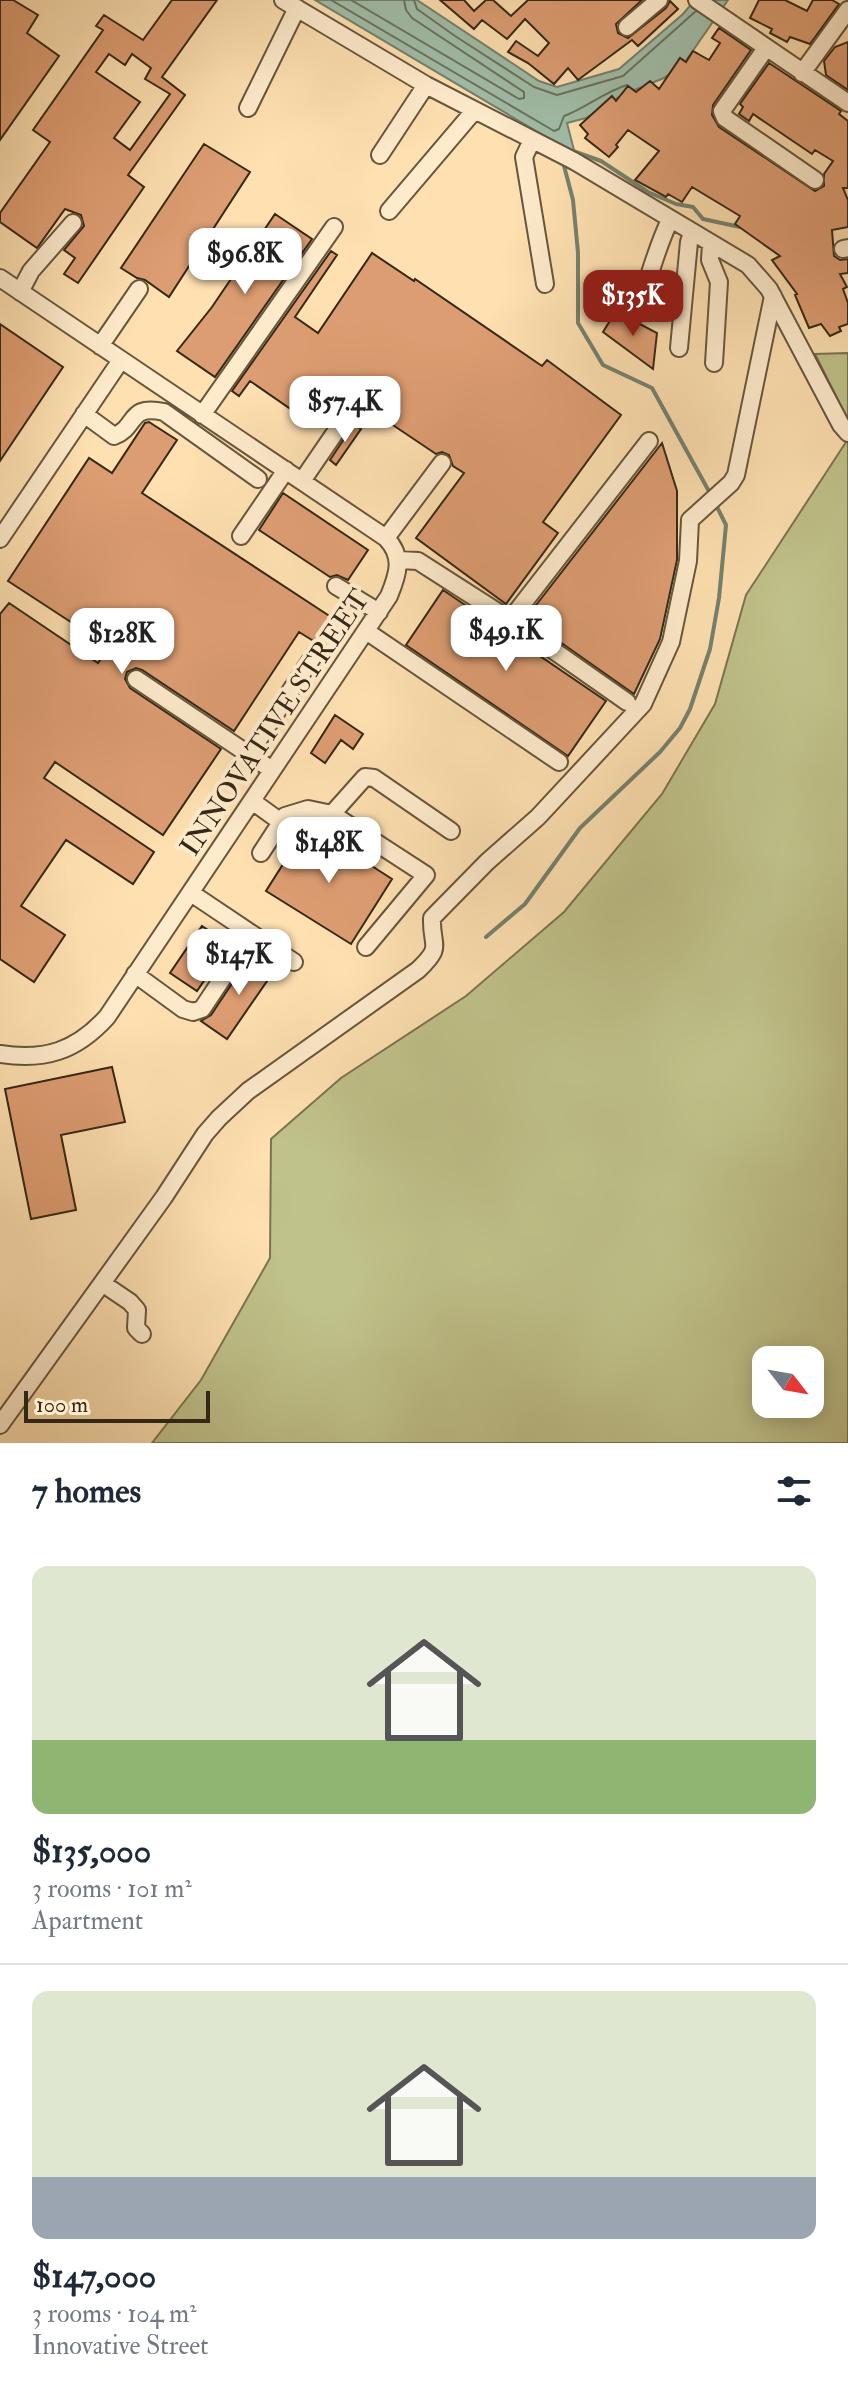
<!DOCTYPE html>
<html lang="en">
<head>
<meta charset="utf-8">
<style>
	body { margin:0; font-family:"IM FELL Double Pica",serif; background:#f6f6f7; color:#1f2937; height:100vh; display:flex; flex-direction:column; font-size:30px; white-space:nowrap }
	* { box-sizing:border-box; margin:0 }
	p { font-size:26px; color:#747a83 }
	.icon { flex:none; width:44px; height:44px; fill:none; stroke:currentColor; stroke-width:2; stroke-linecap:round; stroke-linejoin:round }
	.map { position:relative; height:1443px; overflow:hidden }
	.details { display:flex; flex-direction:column; background:#fff; flex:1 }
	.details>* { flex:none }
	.needle { width:52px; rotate:121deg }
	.buttons { position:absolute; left:752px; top:1346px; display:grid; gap:16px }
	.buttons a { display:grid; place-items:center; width:72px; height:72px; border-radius:16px; background:#fff; box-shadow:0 4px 20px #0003; font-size:40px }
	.scale { position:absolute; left:24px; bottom:20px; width:186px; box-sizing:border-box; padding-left:8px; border:4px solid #352816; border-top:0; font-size:22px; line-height:28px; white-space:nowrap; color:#352816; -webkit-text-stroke:6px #feebcc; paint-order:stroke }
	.price { position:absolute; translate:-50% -68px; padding:0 18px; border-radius:16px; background:#fff; color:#222; font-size:26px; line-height:52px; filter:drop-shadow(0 2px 4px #0008) }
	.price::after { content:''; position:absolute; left:50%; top:48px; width:24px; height:18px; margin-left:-12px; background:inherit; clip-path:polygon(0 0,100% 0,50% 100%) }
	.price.on { background:#8f2418; color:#fff }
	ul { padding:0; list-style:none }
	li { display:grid; align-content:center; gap:16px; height:424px; padding:0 32px }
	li+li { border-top:2px solid #e0e1e3 }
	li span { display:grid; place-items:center; height:248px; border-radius:16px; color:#555 }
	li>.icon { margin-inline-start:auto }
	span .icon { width:144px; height:144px; fill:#fffc; stroke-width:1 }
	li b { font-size:34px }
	h2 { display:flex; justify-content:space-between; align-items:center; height:96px; padding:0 32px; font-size:34px }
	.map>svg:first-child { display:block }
	.green { fill:#c0c28b; stroke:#7a7550; stroke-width:2; fill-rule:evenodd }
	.water { fill:#a0bda8; stroke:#75816e; stroke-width:2 }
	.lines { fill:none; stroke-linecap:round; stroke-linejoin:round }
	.shore { stroke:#6a725f; stroke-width:2 }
	.stream { stroke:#75816e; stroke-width:4 }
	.building { fill:#dd9d72; stroke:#352816; stroke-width:2; fill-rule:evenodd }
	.minor-casing { stroke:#67563d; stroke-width:20 }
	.minor { stroke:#feebcc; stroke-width:16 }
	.labels { text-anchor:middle; stroke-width:8; stroke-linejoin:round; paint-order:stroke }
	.street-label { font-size:28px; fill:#352816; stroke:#feebcc }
</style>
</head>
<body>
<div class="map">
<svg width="848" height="1443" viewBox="0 0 848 1443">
	<rect width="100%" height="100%" fill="#fee0b1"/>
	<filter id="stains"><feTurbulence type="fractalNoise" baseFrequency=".0025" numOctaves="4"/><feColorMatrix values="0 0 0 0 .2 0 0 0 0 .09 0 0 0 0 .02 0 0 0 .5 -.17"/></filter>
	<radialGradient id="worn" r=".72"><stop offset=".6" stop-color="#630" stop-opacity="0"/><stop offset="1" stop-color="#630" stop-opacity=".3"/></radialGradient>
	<path class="green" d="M848,353V420L815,354Z
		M848,439V1443H152L201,1380L270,1258L271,1139L341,1078L466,996L564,912L662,794L715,704L746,595ZM766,1360H810V1404H766Z"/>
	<path class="water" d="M315,0H417L539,81L557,87L619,69L683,14L695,0H728L685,62L664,78L622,95L586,118L567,123L575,154Z"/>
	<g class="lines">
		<path class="shore" d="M331,0L554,131L559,129L564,116C586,108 604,92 627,85
			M351,0L519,99L524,98V92L412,18L406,10L404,0
			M414,0L417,9L455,36L534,87L557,95L623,76L696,11"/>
		<path class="stream" d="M573,151L601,161L648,192L676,204L693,207L703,219L740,227
			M563,162L573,200L578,253V323L603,365L652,388L711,495
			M486,937L525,904L580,828L660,752L680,728L690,709L710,649L719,598L726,525L715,503"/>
	</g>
	<path class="building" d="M0,0H13L38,15L27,33L59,56L0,140Z
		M172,0H217L162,77L185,95L128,175L144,187L78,283L64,274L75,258L64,250L84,226L81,215L65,209L37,248L0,222V213L50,142L33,130L103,30L96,26L104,15L143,40ZM109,54L125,65L132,54L151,68L145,79L170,94L130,150L114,138L140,102L96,72Z
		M440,0H464L474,11L486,0H493L511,16L528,0H642L616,24L618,33L628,38L666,8L670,1L678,9L638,46L632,40L578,80L568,68L554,84L528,63L508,52L516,41L538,56L549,43L525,19L507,39L482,20L474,29Z
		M759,0H785L807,11L813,0H832L839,4L810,44L790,37L787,42L770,33L772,29L750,18Z
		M719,28L751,50L713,105L712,115L719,127L815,191L824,186V174L833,161L815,150L812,154L753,114L749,121L739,114L743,107L740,104L769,63L841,111L839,114L848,121V188H843L848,200V227L832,230L834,256L840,260L848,259V273L840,274L847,287L843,289L848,303V324L839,327L841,331L830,336L821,324L809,328L795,295L797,294L772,260L780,256L735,224L740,216L692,187L682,202L668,194L666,197L635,180L659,151L628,130L616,145L618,147L609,157L585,138L588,134L580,125L612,96L616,101L628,86L636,92L650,81L659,89L680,58L686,62L693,51L709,60L720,43L712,38Z
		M848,42V90L826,75L824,61L835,47Z
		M204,144L250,172L169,297L145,280L137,278L121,268Z
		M275,214L312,239L215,377L177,351L212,307Z
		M331,251L337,255L295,317L318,333L372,253L414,281L415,279L542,366L547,360L621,415L543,522L558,533L506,604L416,538L464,473L453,466L449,455L442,452L436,454L366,407L365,397L358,391L348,395L333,385L308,421L250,381L239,396L232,391Z
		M616,311L630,323H638L657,333L653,369L603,332Z
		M0,324L63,367L0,461Z
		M149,422L177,440L142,493L334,619L321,639L312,640L299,632L234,731L142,670L136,668L127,672L125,679L130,688L221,749L163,835L55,762L44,778L154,852L133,884L66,840L21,906L65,935L34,982L0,959V614L9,603L98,663L109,647L8,581L89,458L112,473L145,423Z
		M354,424L361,429L336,465L330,460Z
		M662,443L677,491V560L660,639L634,694L526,618Z
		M283,493L368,550L348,580L337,575L330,577L259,530Z
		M443,590L606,701L568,756L406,645Z
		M335,715L363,734L353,749L341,740L325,763L311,753Z
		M308,825L392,879L351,944L266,891Z
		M202,926L229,944L197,991L170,973Z
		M251,955L274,971L227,1039L201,1021L211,1015Z
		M112,1067L125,1122L61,1135L76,1210L31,1219L5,1089Z"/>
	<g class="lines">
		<defs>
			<path id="minor" d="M283,0L426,85L574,161L748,265L769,289L841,425L848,433
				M697,0L848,103
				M627,27L659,0
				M766,48L722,111L725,118L815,180
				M802,73L848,10
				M248,108L297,8
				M532,140L524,157L545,284
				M380,155L426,85
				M389,211L474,111
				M711,244L710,260L719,282L714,363
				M843,249L848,248
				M0,278L386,538C404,557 398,574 389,596L107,1017C76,1051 45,1061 0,1054
				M20,292L31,271L73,223
				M635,313C649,283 655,250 670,220
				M100,346L139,289
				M679,348L689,242L692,233
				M84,414L114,436C138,427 127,404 164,412L258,479
				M202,415L334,227
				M302,481L356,402
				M241,536L286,470
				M386,538L442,463
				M0,539L121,360
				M399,560L418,561L510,620L627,702
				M336,586L379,612
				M510,620L649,441
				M366,631L559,762
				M136,679L272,770
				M249,754L318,649
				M252,801L281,822
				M332,814L365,777L374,778L451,831
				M261,853L285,816L308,809L332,814L426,875L366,947
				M191,893L294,962
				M135,974L183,1009L193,1012L202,1009L252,934
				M102,1283L130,1302L137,1310L136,1328L142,1334
				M0,1425L164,1197L205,1134L219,1118L248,1091L418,970C444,945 431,948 432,918L487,862L538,817L643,704L671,642L688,561L690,520L731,483L736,475L773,296"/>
		</defs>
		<use href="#minor" class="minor-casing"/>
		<use href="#minor" class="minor"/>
	</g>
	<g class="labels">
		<g class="street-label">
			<text transform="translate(274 722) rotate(-56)" y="10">INNOVATIVE STREET</text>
		</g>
	</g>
	<rect width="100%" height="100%" filter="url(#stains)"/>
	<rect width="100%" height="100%" fill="url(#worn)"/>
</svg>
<div class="buttons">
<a><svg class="needle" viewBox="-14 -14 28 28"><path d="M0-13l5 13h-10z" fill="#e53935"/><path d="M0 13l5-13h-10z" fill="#747a83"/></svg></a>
</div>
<div class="scale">100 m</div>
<b class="price" style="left:245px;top:296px">$96.8K</b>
<b class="price on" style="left:633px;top:338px">$135K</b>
<b class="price" style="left:345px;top:444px">$57.4K</b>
<b class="price" style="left:506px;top:673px">$49.1K</b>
<b class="price" style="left:122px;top:676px">$128K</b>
<b class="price" style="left:329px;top:885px">$148K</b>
<b class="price" style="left:239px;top:997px">$147K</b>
</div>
<section class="details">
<h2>7 homes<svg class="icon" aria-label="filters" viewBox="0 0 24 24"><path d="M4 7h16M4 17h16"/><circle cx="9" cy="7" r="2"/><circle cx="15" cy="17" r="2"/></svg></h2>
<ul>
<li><span style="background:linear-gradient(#dfe7d0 70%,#8fb573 0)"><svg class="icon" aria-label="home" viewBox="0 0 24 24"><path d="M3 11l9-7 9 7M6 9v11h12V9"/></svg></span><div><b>$135,000</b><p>3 rooms · 101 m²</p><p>Apartment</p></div></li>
<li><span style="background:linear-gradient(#dfe7d0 75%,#9aa5b1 0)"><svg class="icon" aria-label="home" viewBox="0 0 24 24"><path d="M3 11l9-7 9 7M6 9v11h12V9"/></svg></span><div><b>$147,000</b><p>3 rooms · 104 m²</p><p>Innovative Street</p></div></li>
</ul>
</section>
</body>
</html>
